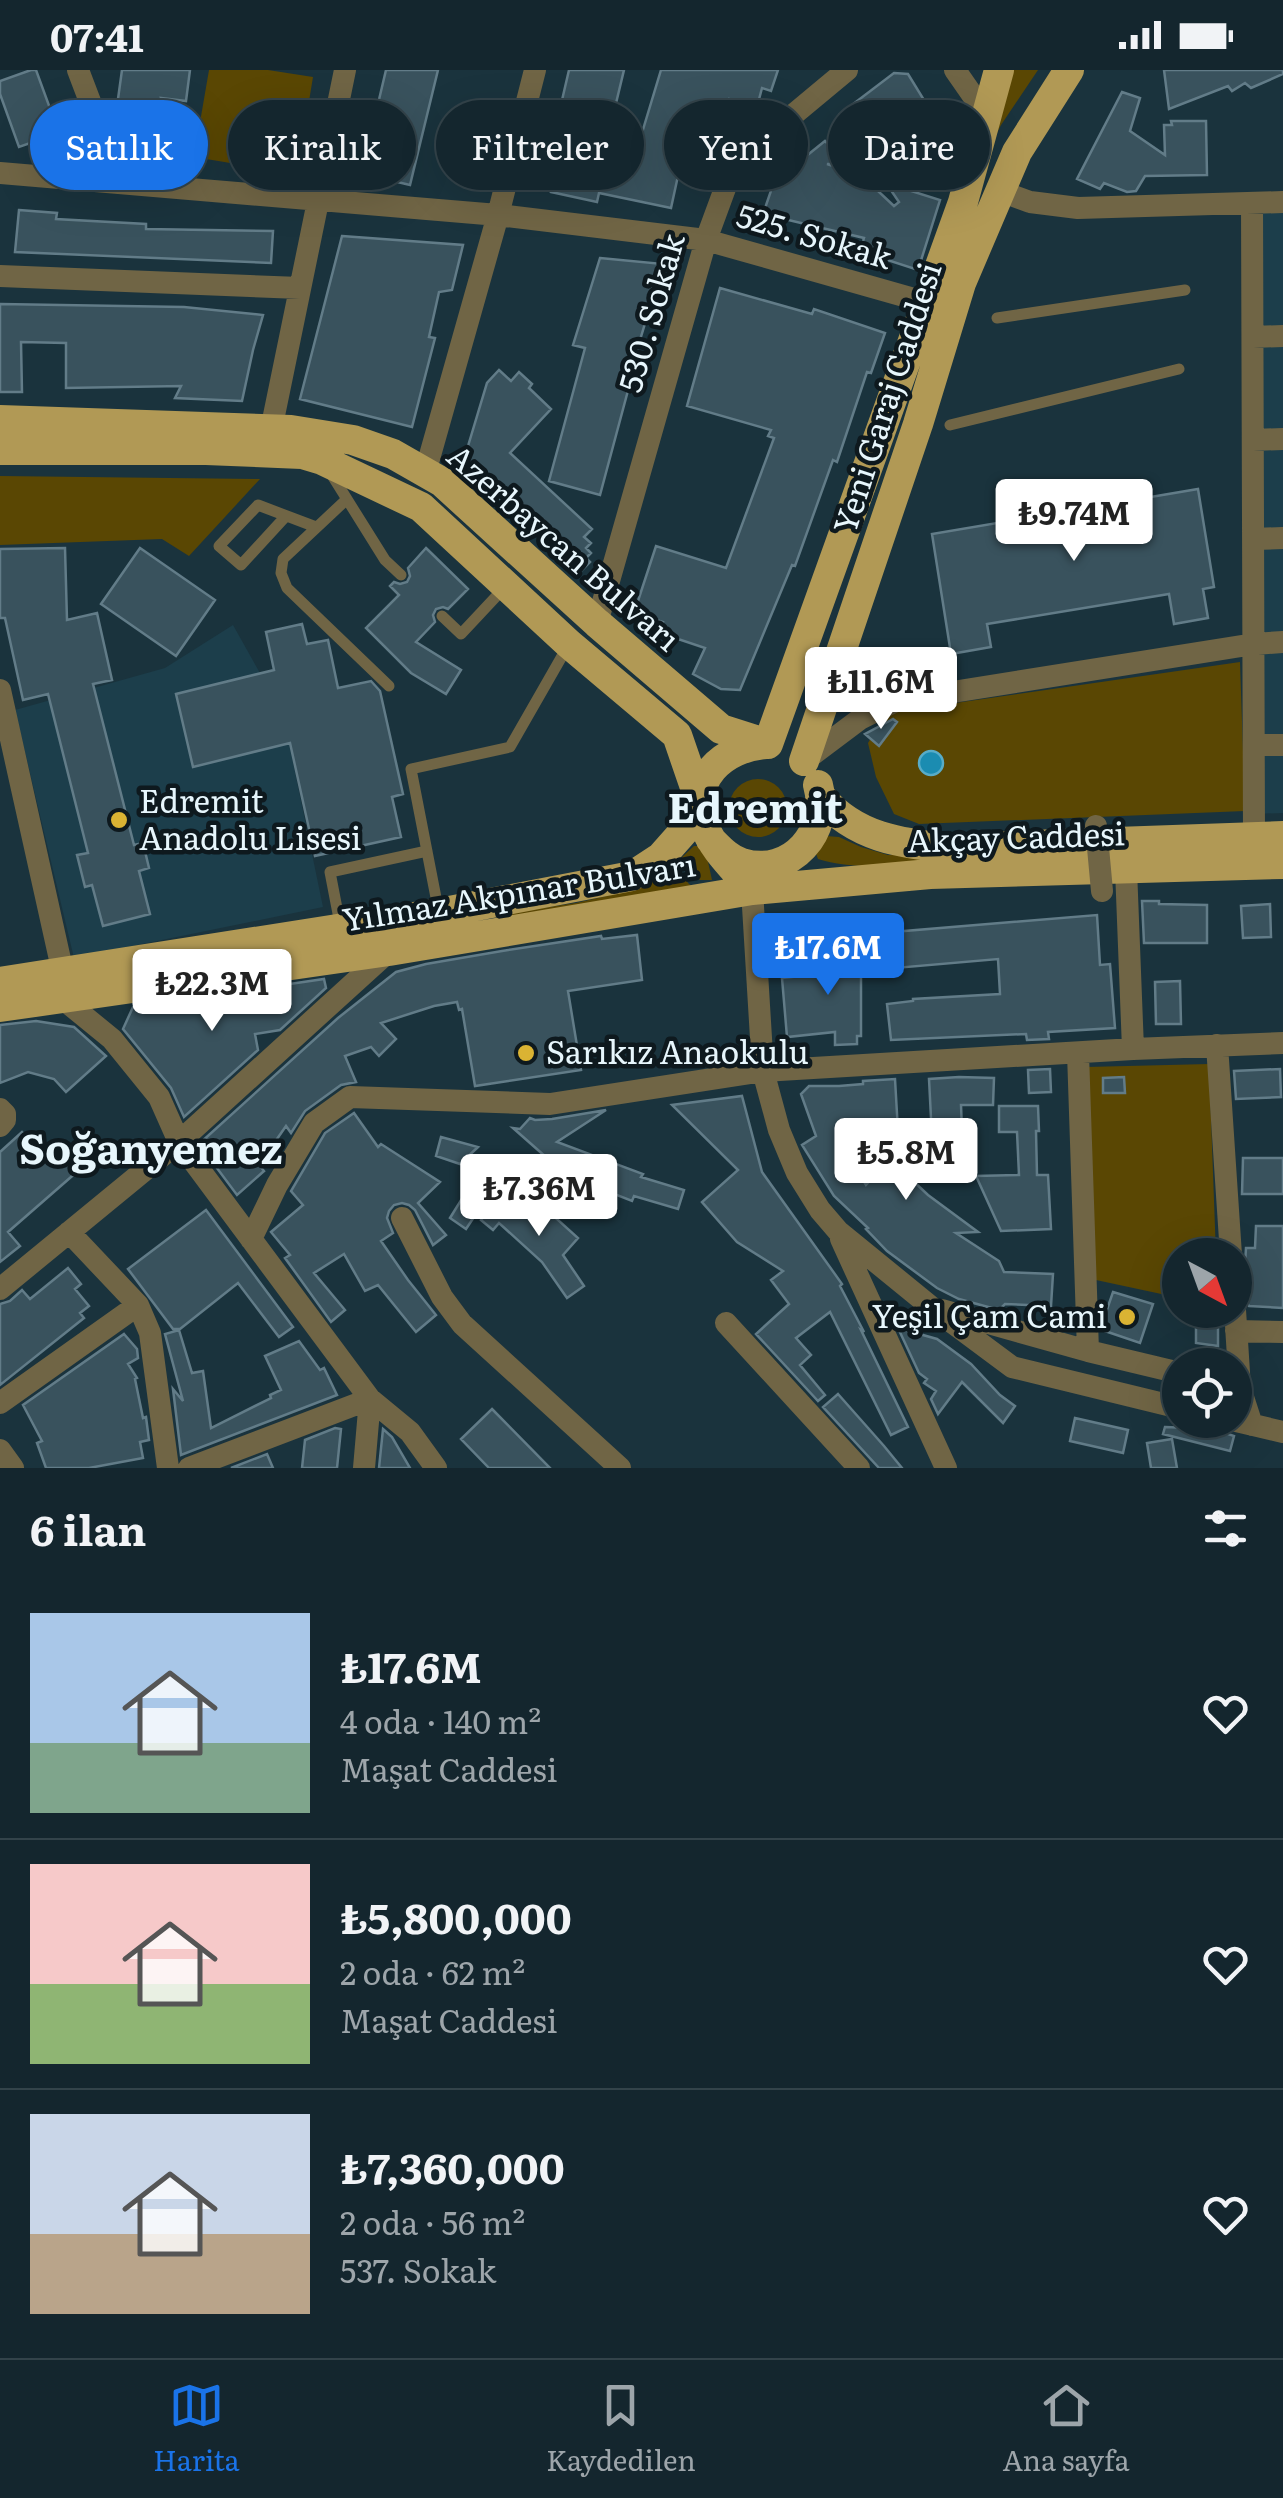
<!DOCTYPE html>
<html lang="tr">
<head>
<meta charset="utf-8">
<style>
	body { margin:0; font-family:Literata,serif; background:#1d2e36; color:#f1f3f6; height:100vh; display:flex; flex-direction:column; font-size:38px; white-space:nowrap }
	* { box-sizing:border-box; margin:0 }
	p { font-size:32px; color:#9da5aa }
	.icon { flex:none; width:55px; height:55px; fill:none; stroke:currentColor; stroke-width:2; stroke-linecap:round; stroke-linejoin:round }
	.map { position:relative; height:1398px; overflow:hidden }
	.details { display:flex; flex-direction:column; background:#14262e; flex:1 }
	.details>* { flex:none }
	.guide { position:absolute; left:30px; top:30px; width:1225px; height:90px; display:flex; gap:20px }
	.needle { width:65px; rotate:139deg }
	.tools { position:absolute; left:1162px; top:1168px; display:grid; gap:20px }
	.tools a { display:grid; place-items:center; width:90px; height:90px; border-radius:50%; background:#14262e; box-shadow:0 10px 40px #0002,0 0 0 2px #33434a; font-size:50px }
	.price { position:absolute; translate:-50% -85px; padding:0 22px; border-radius:10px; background:#fff; color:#222; font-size:32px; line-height:65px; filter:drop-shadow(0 2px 5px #0008) }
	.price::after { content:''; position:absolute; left:50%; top:60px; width:30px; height:22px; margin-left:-15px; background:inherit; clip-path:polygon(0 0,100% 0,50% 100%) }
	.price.selected { background:#1a73e8; color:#fff }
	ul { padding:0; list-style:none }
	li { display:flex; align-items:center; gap:30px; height:250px; padding:0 30px }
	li+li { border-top:2px solid #33434a }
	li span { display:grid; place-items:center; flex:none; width:280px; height:200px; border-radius:0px; color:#555 }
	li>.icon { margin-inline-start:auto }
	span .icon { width:120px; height:120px; fill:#fffc; stroke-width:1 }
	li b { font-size:42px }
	h2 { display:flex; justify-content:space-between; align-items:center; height:120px; padding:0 30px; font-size:42px }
	.tag { padding:0 35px; border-radius:45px; background:#14262e; box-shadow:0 10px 40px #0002,0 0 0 2px #33434a; font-size:35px; line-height:90px }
	.tag.selected { background:#1a73e8; color:#fff }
	.status { display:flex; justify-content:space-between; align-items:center; height:70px; padding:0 50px; background:#14262e; direction:ltr }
	.status svg { height:28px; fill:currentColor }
	.dock { display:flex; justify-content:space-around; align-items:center; height:140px; border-top:2px solid #33434a; background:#14262e; font-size:28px; color:#9da5aa }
	.dock a { display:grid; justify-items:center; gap:5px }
	.dock .selected { color:#1a73e8 }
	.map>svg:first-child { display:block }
	.built { fill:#1c3e4b }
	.green { fill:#5a4703 }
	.water { fill:#1b8cb1; stroke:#58acc8; stroke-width:2.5 }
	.building { fill:#39525d; stroke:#627c88; stroke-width:2.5 }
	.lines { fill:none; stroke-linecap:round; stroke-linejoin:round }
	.lane { stroke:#706545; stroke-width:11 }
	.street { stroke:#706545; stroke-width:22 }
	.primary { stroke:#b19955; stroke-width:30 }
	.street-bridge { stroke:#706545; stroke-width:22 }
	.poi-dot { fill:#dab333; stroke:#0e191e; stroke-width:4 }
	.labels { text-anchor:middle; stroke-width:9; stroke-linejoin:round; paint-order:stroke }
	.street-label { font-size:32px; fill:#e7f6fc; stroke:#0e191e }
	.poi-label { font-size:32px; fill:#e7f6fc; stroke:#0e191e; text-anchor:start }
	.district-label { font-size:42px; font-weight:bold; fill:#e7f6fc; stroke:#0e191e }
</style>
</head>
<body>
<div class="status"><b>07:41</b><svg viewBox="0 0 49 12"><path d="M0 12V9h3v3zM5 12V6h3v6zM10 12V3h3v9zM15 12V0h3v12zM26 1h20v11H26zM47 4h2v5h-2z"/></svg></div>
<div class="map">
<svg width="1283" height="1398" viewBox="0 0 1283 1398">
	<rect width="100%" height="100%" fill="#1a333d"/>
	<path class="built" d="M1283,139V743L1251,744L1263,140Z
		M233,555L283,644L323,837L74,888L15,640L165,598Z"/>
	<path class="green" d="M209,0H268L313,7L297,104L194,87Z
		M1012,0H1038L1001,55L986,85Z
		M0,406L260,409L189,486L162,469L0,475Z
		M1240,592L1245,741L919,754L894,744L876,707L868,673L886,643Z
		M729 738a29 29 0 1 1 58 0a29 29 0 1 1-58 0Z
		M826,766L839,767L861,777L888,785L989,786C940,791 864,804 818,789L815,781Z
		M694,776H701L707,787L712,810H700L680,789Z
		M673,794L689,814L695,818L508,848L506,846L508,843L576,833L641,818Z
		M1209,994L1216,1185H1180V1228L1096,1210L1086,997Z"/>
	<path class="water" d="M919 693a12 12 0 1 1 24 0a12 12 0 1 1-24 0Z"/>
	<path class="building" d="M31,0H36L59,63L19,77L0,24V11Z
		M122,0H190L186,31L161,28L163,35L118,29Z
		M386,0H438L410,115L351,101L359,69L369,72Z
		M569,0H624L605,79L635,86L661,0H778L771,21L762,18L757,37L729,29L710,60L683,83L671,138L599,123L597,132L551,122L565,58L556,56Z
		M1164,0H1283V4L1251,18L1245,13L1232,21L1228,16L1169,39Z
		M894,3L908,4L951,74L943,92L873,93L840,44Z
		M1122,22L1140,28L1130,61L1165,85L1164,55H1172L1171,51H1206L1207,105L1145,106L1136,121L1127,122L1104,113L1100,119L1077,109Z
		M825,71L849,94H827L861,105L894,136L899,132L886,113L940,130L918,200L860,181L864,168L763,144L774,112Z
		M19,140L57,143L56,149L146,154V159L273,161L271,193L15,182Z
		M342,166L463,175L452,220L439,222L429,267L435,268L412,357L300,329Z
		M600,188L663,194L627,313H630L600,425L549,411L585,278L573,275Z
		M720,218L812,244L814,239L885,263L871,303L867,302L837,392L833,390L795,496L792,495L740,620L721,619L693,604L705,578L660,563L663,552L634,543L656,476L726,498L774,368L768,366L771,360L687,336Z
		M0,234L184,237L263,245L253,280L242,331L175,328L181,316L66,318V273L21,272L22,322H0Z
		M499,300L511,311L519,302L532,314L529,318L551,339L510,383L592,459L584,467L591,473L586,478L591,483L586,488L590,492L579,503L462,396L487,313Z
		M1198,419L1214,517L1203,519L1208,548L1174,554L1169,524L987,554L991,577L951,584L932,464Z
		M65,478L67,550L97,543L112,610L93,614L134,775L143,773L149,798L139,801L150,844L103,856L92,815L85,817L77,785L88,783L48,624L23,630L5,548H0V479Z
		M140,478L215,530L176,586L101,534Z
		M426,478L468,519L448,539L443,537L436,539L433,545L435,552L416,572L461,600L446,624L411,603L366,558L399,525L390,516L394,512L400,514L407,512L410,506L408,498Z
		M302,554L307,574L328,570L338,618L371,611L380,621L403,724L392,727L401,767L315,786L290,673L193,697L176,624L274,600L266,562Z
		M893,649L897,652L879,676L865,664Z
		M1142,831H1159V834L1207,835V873H1144Z
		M1270,834L1271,867L1243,868L1241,836Z
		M1097,845L1100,895L1110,894L1115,958L1048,962L1049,969L1027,970L1026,964L891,970L887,934L913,931V929L1000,924L998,889L884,899L881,863Z
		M861,864V966H857V974L835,975V962L787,967L782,908L841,902L839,866Z
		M637,865L642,910L568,921L581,1000L475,1016L462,939L459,940L457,932L434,936L381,953L396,969L379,986L371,977L345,986L356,1012L341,1015L305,1041L291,1063L286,1056L259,1095L264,1101L237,1125L199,1074L338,948L396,902L426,894L502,881L601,866L602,869Z
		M324,909L326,918L280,960L255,964L258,980L184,1047L171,1018L123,959L133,937L157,933L188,934L187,929Z
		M1180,911L1181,954H1156L1155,912Z
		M36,951L74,957L106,986L66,1022L54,1009L28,1002L0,1013V955Z
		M1050,999L1051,1022L1029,1023L1028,1000Z
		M1280,999L1281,1027L1236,1029L1234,1001Z
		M959,1007L994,1008L993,1035H961L963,1086L933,1087L929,1009Z
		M1124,1007L1125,1023H1103V1008Z
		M895,1009L898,1061L848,1065L853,1094L866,1115L890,1089L928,1125L978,1162L956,1163L999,1191L1004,1202L1053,1204L1051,1236L1005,1234L999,1240L959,1229L937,1218L887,1181L866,1159L868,1158L834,1126L802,1075L816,1066L801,1024L809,1016H839L863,1014V1011Z
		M742,1026L762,1102L842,1214L840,1216L864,1262L861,1260L908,1357L891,1365L830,1242L796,1268L811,1285L800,1295L825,1325L818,1331L756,1264L789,1234L771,1210L783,1201L737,1172L702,1132L738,1100L672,1035Z
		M999,1036H1038L1039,1061H1036L1037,1105H1048L1051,1159L1001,1161L976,1106L1019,1105L1017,1062H999Z
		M606,1040L557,1072L643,1104L641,1107L684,1120L678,1139L634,1126L632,1131L599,1118L598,1121L542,1102L547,1088L513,1058L520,1059L530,1048L535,1050L552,1049Z
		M354,1043L378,1077L381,1074L440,1112L418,1133L446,1165L433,1175L415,1140L409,1135L402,1133L394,1135L389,1141L387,1148L393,1163L381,1171L408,1210L436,1245L416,1262L378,1215L365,1221L344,1184L314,1203L345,1240L331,1252L285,1188L290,1185L271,1162L303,1135L291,1121L325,1063Z
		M22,1062L50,1092L63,1081L79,1100L8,1162L20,1176L0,1192V1082Z
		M441,1067L478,1077L460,1094L436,1086Z
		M1243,1088H1283V1124H1242Z
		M502,1124L525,1144L537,1131L578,1168L563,1185L584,1216L567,1228L542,1192L499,1153L493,1160L481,1150Z
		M463,1127L480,1138L466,1159L450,1148Z
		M206,1140L293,1257L279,1267L238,1213L180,1259H173L128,1199Z
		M1256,1156H1283V1238L1249,1236L1243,1228L1246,1178H1255Z
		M68,1198L81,1214L75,1219L89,1236L80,1243L84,1248L0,1315V1234L10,1231L22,1220L30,1229Z
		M1113,1222L1153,1234L1140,1273L1102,1260V1254Z
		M1196,1240H1218V1276L1196,1273Z
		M898,1258L937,1269L971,1294L1000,1325L1015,1336L1003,1353L962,1312L938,1344L931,1329L936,1321L924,1313L927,1309L919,1303Z
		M179,1260L192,1303L203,1301L211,1358L271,1328L270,1325L281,1320L265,1286L299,1271L320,1300L324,1298L337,1325L181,1385L173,1319L183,1331L165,1264Z
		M124,1264L137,1279L138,1288L128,1294L137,1308L135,1309L143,1348L146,1347L149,1370L140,1372L143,1388L89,1398H46L37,1373L42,1371L23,1335Z
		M838,1324L884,1376L902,1398H879L823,1337Z
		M492,1339L550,1398H489L461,1369Z
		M1075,1348L1128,1360L1123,1383L1070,1371Z
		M1165,1357L1214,1359L1234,1366L1230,1381L1163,1364Z
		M335,1358L341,1359L337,1398H302L305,1370Z
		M383,1359L392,1367L410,1398H379Z
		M1172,1369L1177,1398H1151L1147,1373Z
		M267,1384L273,1398H231Z"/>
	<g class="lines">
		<path class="lane" d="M997,248L1185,220
			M950,355L1179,299
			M330,402L385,490L401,505
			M347,429L283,489L281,503L287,518L389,616
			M286,446L241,495L219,476L258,435L316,457
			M442,546L461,564L505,517
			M439,843L411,699L510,677L569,574
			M340,854L330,802L427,781"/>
		<path class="street" d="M78,0L121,113
			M955,0L987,46
			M0,103L498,145L706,170L939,236
			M1000,121L1030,132L1078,138L1283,132
			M1252,134L1254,767
			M0,206L300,218
			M1253,267L1283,266
			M271,360L345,0
			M1253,370L1283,369
			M425,403L498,145L535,0
			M1254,469L1283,468
			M597,553L706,170L734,94L847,0
			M0,620L63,903
			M1254,675H1283
			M804,691L860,649L896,631L1254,574L1283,572
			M1126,799L1133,979
			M752,820L763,1001L779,1060L797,1103L820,1140L838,1161L930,1236L1012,1297L1180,1338
			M63,929L112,969L159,1027L179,1072L370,1329L410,1362L436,1398
			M1217,975L1231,1185
			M1078,983L1088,1281
			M0,1039L5,1044V1050L0,1056
			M402,1148L442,1227L462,1254L620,1398
			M69,1162L138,1235L150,1263L168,1398
			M251,1169L277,1115L314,1053L350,1027L550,1034L763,1001L1133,979L1283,973
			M841,1169L946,1398
			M0,1219L179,1072L389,881
			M942,1240L1088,1281L1180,1303
			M1235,1240L1240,1318L1252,1355
			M726,1253L859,1398
			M1236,1261L1283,1262
			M0,1333L138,1235
			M1232,1350L1283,1362
			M0,1380L13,1398
			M189,1398L370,1329L364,1398"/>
		<path class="primary" d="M0,350L291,360L353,370L393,384L442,412L597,553L721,659L768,674L963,132L999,0
			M0,380H206L302,384L322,390L421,437L569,574L677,665L700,732L684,761L661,787L632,806L439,843L0,912
			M804,691L918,354L961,213L1017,82L1069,0
			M822,728C855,767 901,774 950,778L1283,766
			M711,770C720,779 729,789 742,793C791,808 831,761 818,715
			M752,820C736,800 713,780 704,755C687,710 723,677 766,674
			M0,937L389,881L752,820L930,804L1283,794"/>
		<path class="street-bridge" d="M1096,756L1102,821"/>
	</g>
	<g class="poi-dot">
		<circle cx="119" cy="750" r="10"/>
		<circle cx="526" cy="983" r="10"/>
		<circle cx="1127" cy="1247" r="10"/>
	</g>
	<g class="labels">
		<g class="street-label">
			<text transform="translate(814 167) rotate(16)" y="11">525. Sokak</text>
			<text transform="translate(652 243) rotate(-74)" y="11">530. Sokak</text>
			<text transform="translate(888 328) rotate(-72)" y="11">Yeni Garaj Caddesi</text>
			<text transform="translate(563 478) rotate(41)" y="11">Azerbaycan Bulvarı</text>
			<text transform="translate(1016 768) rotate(-2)" y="11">Akçay Caddesi</text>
			<text transform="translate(519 823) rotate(-9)" y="11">Yılmaz Akpınar Bulvarı</text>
		</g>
		<g class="poi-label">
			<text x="139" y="743">Edremit<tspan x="139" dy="37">Anadolu Lisesi</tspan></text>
			<text x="546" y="994">Sarıkız Anaokulu</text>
			<text x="1107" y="1258" text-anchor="end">Yeşil Çam Cami</text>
		</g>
		<g class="district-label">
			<text x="755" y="753">Edremit</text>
			<text x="151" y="1094">Soğanyemez</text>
		</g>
	</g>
</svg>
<div class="tools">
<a><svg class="needle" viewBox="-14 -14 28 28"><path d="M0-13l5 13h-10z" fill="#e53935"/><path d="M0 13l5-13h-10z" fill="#9da5aa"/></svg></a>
<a><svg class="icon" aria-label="locate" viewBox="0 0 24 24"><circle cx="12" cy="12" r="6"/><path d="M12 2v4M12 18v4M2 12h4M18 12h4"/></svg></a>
</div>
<b class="price" style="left:1074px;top:494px">₺9.74M</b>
<b class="price" style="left:881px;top:662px">₺11.6M</b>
<b class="price selected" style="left:828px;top:928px">₺17.6M</b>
<b class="price" style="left:212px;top:964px">₺22.3M</b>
<b class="price" style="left:906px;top:1133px">₺5.8M</b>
<b class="price" style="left:539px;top:1169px">₺7.36M</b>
<div class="guide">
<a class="tag selected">Satılık</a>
<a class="tag">Kiralık</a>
<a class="tag">Filtreler</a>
<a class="tag">Yeni</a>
<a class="tag">Daire</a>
</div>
</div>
<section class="details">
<h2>6 ilan<svg class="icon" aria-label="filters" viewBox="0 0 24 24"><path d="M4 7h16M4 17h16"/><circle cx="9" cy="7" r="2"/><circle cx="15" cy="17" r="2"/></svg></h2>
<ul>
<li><span style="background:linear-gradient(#a9c7e8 65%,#7fa58c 0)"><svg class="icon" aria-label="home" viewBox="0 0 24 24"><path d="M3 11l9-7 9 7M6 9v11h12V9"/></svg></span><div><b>₺17.6M</b><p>4 oda · 140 m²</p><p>Maşat Caddesi</p></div><svg class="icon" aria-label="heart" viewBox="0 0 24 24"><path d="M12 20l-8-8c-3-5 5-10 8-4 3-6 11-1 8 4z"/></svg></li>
<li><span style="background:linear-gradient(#f6c9c9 60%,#8fb573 0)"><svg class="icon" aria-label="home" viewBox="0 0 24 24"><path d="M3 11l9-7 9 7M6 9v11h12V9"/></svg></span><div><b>₺5,800,000</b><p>2 oda · 62 m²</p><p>Maşat Caddesi</p></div><svg class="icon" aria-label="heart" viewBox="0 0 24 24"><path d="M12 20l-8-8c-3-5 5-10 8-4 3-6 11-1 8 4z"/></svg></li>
<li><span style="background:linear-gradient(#c9d6e8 60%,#b9a48a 0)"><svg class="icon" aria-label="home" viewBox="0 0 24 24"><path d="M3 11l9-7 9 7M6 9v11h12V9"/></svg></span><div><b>₺7,360,000</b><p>2 oda · 56 m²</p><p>537. Sokak</p></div><svg class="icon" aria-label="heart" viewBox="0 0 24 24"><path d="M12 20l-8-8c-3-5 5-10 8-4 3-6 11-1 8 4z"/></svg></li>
</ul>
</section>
<nav class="dock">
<a class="selected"><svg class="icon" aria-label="map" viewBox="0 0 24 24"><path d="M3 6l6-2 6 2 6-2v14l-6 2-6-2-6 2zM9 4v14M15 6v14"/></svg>Harita</a>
<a><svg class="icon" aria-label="saved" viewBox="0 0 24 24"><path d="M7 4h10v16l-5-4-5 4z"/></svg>Kaydedilen</a>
<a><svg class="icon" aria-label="home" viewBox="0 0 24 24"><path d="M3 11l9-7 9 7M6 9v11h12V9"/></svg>Ana sayfa</a>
</nav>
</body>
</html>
